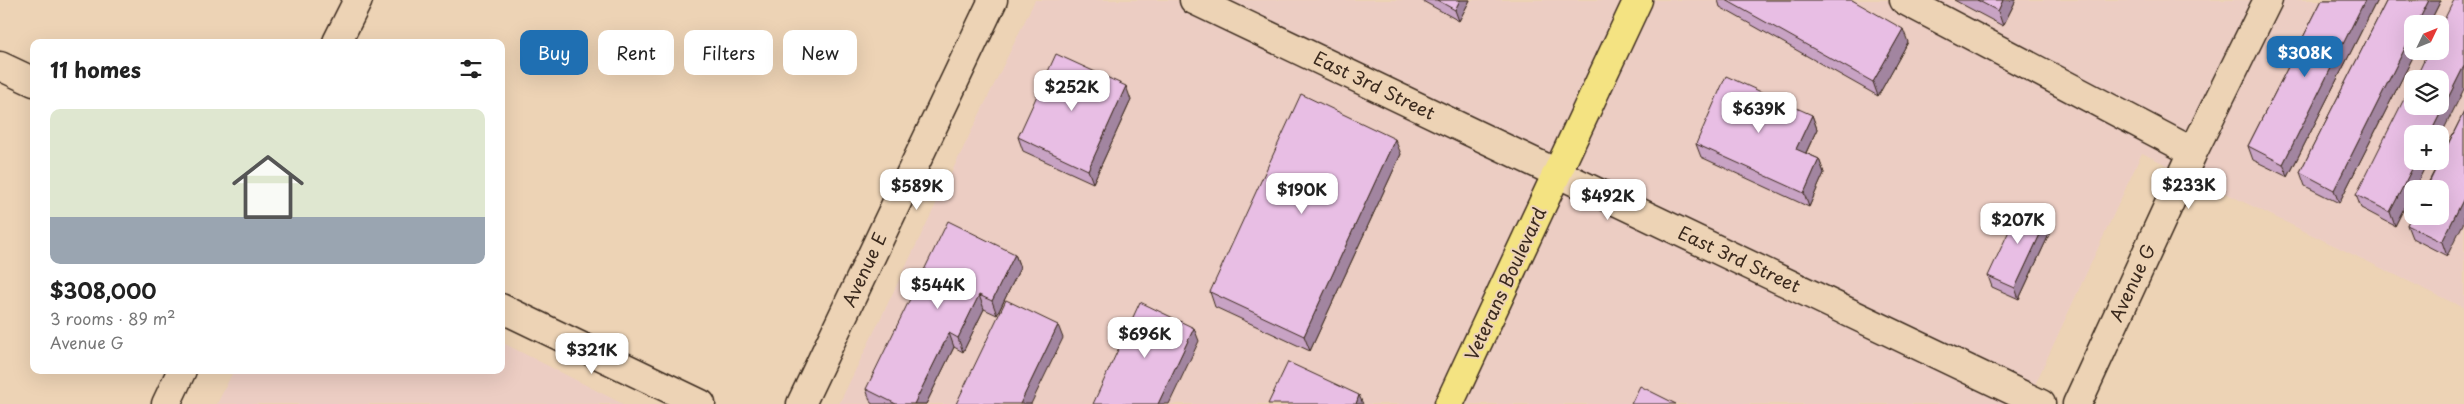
<!DOCTYPE html>
<html lang="en">
<head>
<meta charset="utf-8">
<style>
	body { margin:0; font-family:"Playpen Sans",sans-serif; background:#f2f2f2; color:#222; height:100vh; display:flex; flex-direction:column; font-size:19px; white-space:nowrap }
	* { box-sizing:border-box; margin:0 }
	p { font-size:16px; color:#767676 }
	.icon { flex:none; width:28px; height:28px; fill:none; stroke:currentColor; stroke-width:2; stroke-linecap:round; stroke-linejoin:round }
	.map { position:relative; flex:1; overflow:hidden }
	.sheet { position:absolute; left:30px; top:39px; width:475px; height:335px; display:flex; flex-direction:column; background:#fff; border-radius:10px; box-shadow:0 5px 20px #0002 }
	.sheet>* { flex:none }
	.banner { position:absolute; left:520px; top:30px; width:475px; height:45px; display:flex; gap:10px }
	.needle { width:32px; rotate:47deg }
	.fabs { position:absolute; left:2404px; top:15px; display:grid; gap:10px }
	.fabs a { display:grid; place-items:center; width:45px; height:45px; border-radius:10px; background:#fff; box-shadow:0 5px 20px #0002; font-size:25px }
	.price { position:absolute; translate:-50% -42px; padding:0 11px; border-radius:10px; background:#fff; color:#222; font-size:16px; line-height:32px; filter:drop-shadow(0 1px 2px #0008) }
	.price::after { content:''; position:absolute; left:50%; top:30px; width:15px; height:11px; margin-left:-8px; background:inherit; clip-path:polygon(0 0,100% 0,50% 100%) }
	.price.selected { background:#1f6fb2; color:#fff }
	ul { padding:0; list-style:none }
	li { display:grid; align-content:center; gap:10px; height:265px; padding:0 20px }
	li span { display:grid; place-items:center; height:155px; border-radius:10px; color:#555 }
	li>.icon { margin-inline-start:auto }
	span .icon { width:90px; height:90px; fill:#fffc; stroke-width:1 }
	li b { font-size:21px }
	h2 { display:flex; justify-content:space-between; align-items:center; height:60px; padding:0 20px; font-size:21px }
	.tag { padding:0 18px; border-radius:10px; background:#fff; box-shadow:0 5px 20px #0002; font-size:18px; line-height:45px }
	.tag.selected { background:#1f6fb2; color:#fff }
	.map>svg:first-child { display:block }
	.built { fill:#eccdc3; fill-rule:evenodd }
	.lines { fill:none; stroke-linecap:round; stroke-linejoin:round }
	.minor-casing { stroke:#3b2a1e; stroke-width:31 }
	.major-casing { stroke:#3b2a1e; stroke-width:31 }
	.minor { stroke:#edd3b5; stroke-width:28 }
	.major { stroke:#f4e382; stroke-width:28 }
	.wall { fill:#c8a3c4; stroke:#3b2a1e }
	.shaded-wall { fill:#a285a0; stroke:#3b2a1e }
	.building { fill:#e8bee4; stroke:#3b2a1e }
	.labels { text-anchor:middle; stroke-width:4; stroke-linejoin:round; paint-order:stroke }
	.street-label { font-size:18px; fill:#3b2a1e; stroke:#edd3b5 }
</style>
</head>
<body>
<div class="map">
<svg width="2464" height="404" viewBox="0 0 2464 404">
	<rect width="100%" height="100%" fill="#edd3b5"/>
	<filter id="ink" filterUnits="userSpaceOnUse"><feTurbulence type="fractalNoise" baseFrequency=".02" numOctaves="2"/><feDisplacementMap in="SourceGraphic" scale="10" xChannelSelector="R" yChannelSelector="G"/><feConvolveMatrix kernelMatrix="1 2 1 2 8 2 1 2 1" color-interpolation-filters="sRGB"/></filter>
	<g filter="url(#ink)">
		<path class="built" d="M1035,0H2464V308L2142,153L2026,404H839ZM2412,24H2440V51H2412ZM2412,79H2440V106H2412ZM2412,134H2440V161H2412ZM2412,189H2440V216H2412Z
			M501,342L623,404H217L234,370H501Z"/>
		<g class="lines">
			<defs>
				<path id="minor" d="M1194,0L2041,404
					M1904,0L2193,152
					M337,42L358,0
					M0,66L34,82
					M501,308L701,404
					M166,404L182,370
					M801,404L993,0
					M2077,404L2193,152L2268,0"/>
				<path id="major" d="M1449,404L1638,0"/>
			</defs>
			<use href="#minor" class="minor-casing"/>
			<use href="#major" class="major-casing"/>
			<use href="#minor" class="minor"/>
			<use href="#major" class="major"/>
		</g>
		<path class="wall" d="M1421,0H1470L1459,21Z
			M1718,0H1852L1908,42L1878,96L1720,7Z
			M1954,0H2016L2003,26Z
			M2322,0H2377L2288,177L2253,160L2248,146Z
			M2387,0H2441L2429,24H2412V51H2416L2339,203L2305,186L2300,172Z
			M1131,100L1093,183L1023,151L1018,137Z
			M2464,112L2447,256L2412,238L2407,225Z
			M1812,115L1817,129L1806,153L1819,159L1824,173L1809,207L1701,157L1696,144Z
			M1401,154L1310,351L1215,307L1210,292Z
			M2412,161H2428L2414,189H2412V192L2395,226L2361,208L2356,195Z
			M2053,226L2019,299L1992,287L1988,276Z
			M1015,254L1020,268L997,315L984,309L963,352L954,347L926,404H873L871,403L866,389Z"/>
		<path class="shaded-wall" d="M1460,0H1470L1459,21L1455,10Z
			M2003,0H2016L2003,26L1998,11Z
			M2365,0H2377L2288,177L2283,164Z
			M2429,0H2441L2429,24H2417Z
			M1903,29L1908,42L1878,96L1873,82Z
			M2412,34V51H2416L2339,203L2334,190Z
			M2464,66V89L2440,137V134H2430Z
			M1126,86L1131,100L1093,183L1088,170Z
			M1812,115L1817,129L1801,163L1796,149Z
			M1395,139L1401,154L1310,351L1304,336Z
			M1819,159L1824,173L1809,207L1804,193Z
			M2416,161H2428L2414,189H2412V192L2395,226L2390,212Z
			M2464,198V222L2447,256L2442,242Z
			M2049,215L2053,226L2019,299L2015,288Z
			M1015,254L1020,268L997,315L992,301Z
			M979,295L984,309L963,352L958,338Z
			M1058,325L1063,338L1031,404H1020Z
			M1194,328L1199,341L1169,404H1158Z
			M949,333L954,347L926,404H914Z
			M1359,395L1363,404H1356Z"/>
		<path class="building" d="M1437,0H1460L1455,10Z
			M1726,0H1852L1903,29L1873,82Z
			M1977,0H2003L1998,11Z
			M2322,0H2365L2283,164L2248,146Z
			M2387,0H2429L2417,24H2412V34L2334,190L2300,172Z
			M2454,0H2464V66L2430,134H2412V161H2416L2390,212L2356,195L2412,83V106H2440V79H2415L2428,51H2440V28Z
			M1056,54L1126,86L1088,170L1018,137Z
			M1726,76L1812,115L1796,149L1819,159L1804,193L1696,144Z
			M1301,94L1395,139L1304,336L1210,292Z
			M2464,112V198L2442,242L2407,225L2412,215V216H2440V189H2426Z
			M2022,203L2049,215L2015,288L1988,276Z
			M948,221L1015,254L992,301L979,295L958,338L949,333L914,404H896L866,389Z
			M1006,300L1058,325L1020,404H956Z
			M1140,302L1194,328L1158,404H1093Z
			M1288,362L1359,395L1356,404H1268Z
			M1640,386L1676,404H1631Z"/>
	</g>
	<g class="labels">
		<g class="street-label">
			<text transform="translate(1374 86) rotate(26)" y="6">East 3rd Street</text>
			<text transform="translate(1739 260) rotate(25)" y="6">East 3rd Street</text>
			<text transform="translate(865 270) rotate(-65)" y="6">Avenue E</text>
			<text transform="translate(2133 283) rotate(-65)" y="6">Avenue G</text>
			<text transform="translate(1506 284) rotate(-65)" y="6">Veterans Boulevard</text>
		</g>
	</g>
</svg>
<div class="fabs">
<a><svg class="needle" viewBox="-14 -14 28 28"><path d="M0-13l5 13h-10z" fill="#e53935"/><path d="M0 13l5-13h-10z" fill="#767676"/></svg></a>
<a><svg class="icon" aria-label="layers" viewBox="0 0 24 24"><path d="M12 4l9 5-9 5-9-5zM3 14l9 5 9-5"/></svg></a>
<a>+</a>
<a>−</a>
</div>
<b class="price selected" style="left:2305px;top:78px">$308K</b>
<b class="price" style="left:1072px;top:112px">$252K</b>
<b class="price" style="left:1759px;top:134px">$639K</b>
<b class="price" style="left:2189px;top:210px">$233K</b>
<b class="price" style="left:917px;top:211px">$589K</b>
<b class="price" style="left:1302px;top:215px">$190K</b>
<b class="price" style="left:1608px;top:221px">$492K</b>
<b class="price" style="left:2018px;top:245px">$207K</b>
<b class="price" style="left:938px;top:310px">$544K</b>
<b class="price" style="left:1145px;top:359px">$696K</b>
<b class="price" style="left:592px;top:375px">$321K</b>
<div class="banner">
<a class="tag selected">Buy</a>
<a class="tag">Rent</a>
<a class="tag">Filters</a>
<a class="tag">New</a>
</div>
<section class="sheet">
<h2>11 homes<svg class="icon" aria-label="filters" viewBox="0 0 24 24"><path d="M4 7h16M4 17h16"/><circle cx="9" cy="7" r="2"/><circle cx="15" cy="17" r="2"/></svg></h2>
<ul>
<li><span style="background:linear-gradient(#dfe7d0 70%,#9aa5b1 0)"><svg class="icon" aria-label="home" viewBox="0 0 24 24"><path d="M3 11l9-7 9 7M6 9v11h12V9"/></svg></span><div><b>$308,000</b><p>3 rooms · 89 m²</p><p>Avenue G</p></div></li>
</ul>
</section>
</div>
</body>
</html>
